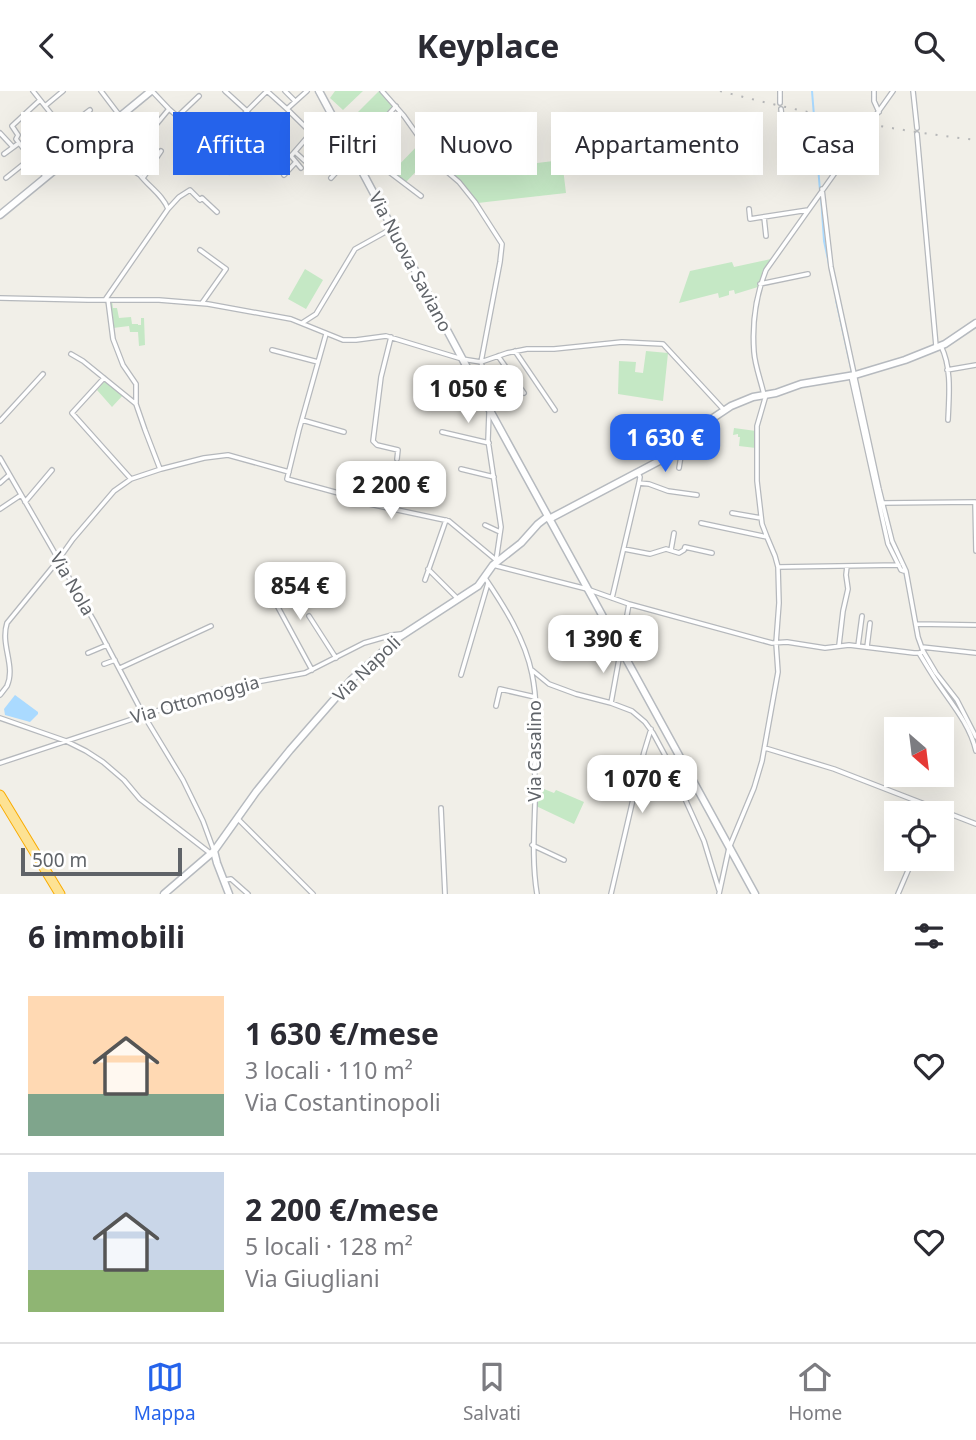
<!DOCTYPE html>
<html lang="it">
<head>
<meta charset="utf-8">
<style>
	body { margin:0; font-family:"Noto Sans",sans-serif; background:#f2f2f3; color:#2b2b33; height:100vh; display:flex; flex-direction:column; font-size:26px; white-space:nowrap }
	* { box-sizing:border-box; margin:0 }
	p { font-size:23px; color:#7c7c81 }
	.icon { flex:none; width:38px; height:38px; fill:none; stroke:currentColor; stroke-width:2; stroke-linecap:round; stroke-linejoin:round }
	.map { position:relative; height:803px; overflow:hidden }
	.sheet { display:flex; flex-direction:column; background:#fff; flex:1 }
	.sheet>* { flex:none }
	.hud { position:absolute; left:21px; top:21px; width:934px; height:63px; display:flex; gap:14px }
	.needle { width:46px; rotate:152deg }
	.buttons { position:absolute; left:884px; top:626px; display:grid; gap:14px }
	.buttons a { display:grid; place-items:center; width:70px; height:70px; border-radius:0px; background:#fff; box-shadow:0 7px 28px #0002; font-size:35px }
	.scale { position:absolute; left:21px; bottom:18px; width:161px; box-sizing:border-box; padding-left:7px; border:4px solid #5f6368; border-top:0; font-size:19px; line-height:24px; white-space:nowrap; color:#5f6368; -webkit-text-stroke:5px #fff; paint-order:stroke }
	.price { position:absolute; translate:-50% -60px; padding:0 16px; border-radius:14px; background:#fff; color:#222; font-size:23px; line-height:46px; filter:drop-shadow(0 2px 4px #0008) }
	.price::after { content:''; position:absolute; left:50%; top:42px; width:21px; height:16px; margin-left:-10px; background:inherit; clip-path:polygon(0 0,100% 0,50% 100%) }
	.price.selected { background:#2563eb; color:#fff }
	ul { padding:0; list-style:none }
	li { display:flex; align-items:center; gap:21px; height:175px; padding:0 28px }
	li+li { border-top:2px solid #e1e1e2 }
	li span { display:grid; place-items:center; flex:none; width:196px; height:140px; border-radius:0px; color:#555 }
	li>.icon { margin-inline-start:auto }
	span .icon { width:84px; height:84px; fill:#fffc; stroke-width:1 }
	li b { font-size:30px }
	h2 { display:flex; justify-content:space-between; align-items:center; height:84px; padding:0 28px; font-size:30px }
	.chip { padding:0 24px; border-radius:0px; background:#fff; box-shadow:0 7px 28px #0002; font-size:24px; line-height:63px }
	.chip.selected { background:#2563eb; color:#fff }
	header { display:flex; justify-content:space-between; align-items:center; height:91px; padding:0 28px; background:#fff; font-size:32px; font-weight:700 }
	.tab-bar { display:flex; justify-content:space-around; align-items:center; height:98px; border-top:2px solid #e1e1e2; background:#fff; font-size:19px; color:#7c7c81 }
	.tab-bar a { display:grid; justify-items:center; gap:4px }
	.tab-bar .selected { color:#2563eb }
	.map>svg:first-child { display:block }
	.green { fill:#c5e8c5 }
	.water { fill:#aadaff }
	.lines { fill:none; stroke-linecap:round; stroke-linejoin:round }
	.stream { stroke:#aadaff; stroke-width:2 }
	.street-casing { stroke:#b5b8bc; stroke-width:6 }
	.secondary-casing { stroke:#b6babf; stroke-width:9 }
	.highway-casing { stroke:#f9ab00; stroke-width:11 }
	.street { stroke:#fff; stroke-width:3.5 }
	.secondary { stroke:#fff; stroke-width:6 }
	.highway { stroke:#fde293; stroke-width:9 }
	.rail { stroke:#b6b7b8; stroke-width:2; stroke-dasharray:2 9; stroke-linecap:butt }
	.labels { text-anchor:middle; stroke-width:6; stroke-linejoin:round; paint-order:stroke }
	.street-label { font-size:18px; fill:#5f6368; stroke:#fff }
</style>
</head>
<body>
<header><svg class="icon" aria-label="back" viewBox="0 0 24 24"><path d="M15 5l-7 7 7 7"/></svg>Keyplace<svg class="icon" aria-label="search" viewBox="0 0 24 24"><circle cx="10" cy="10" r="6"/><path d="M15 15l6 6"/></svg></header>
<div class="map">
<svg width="976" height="803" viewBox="0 0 976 803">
	<rect width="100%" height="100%" fill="#f1efe8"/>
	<path class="green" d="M335,0H363L343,19L330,7Z
		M379,0L396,15L365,49L351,36L349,38L345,34Z
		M422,50L432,61L497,54L499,69L512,75L562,69L566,102L478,112L430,66L405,92L391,82Z
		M771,168L761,188L758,196L735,203L734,199L729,200V204L719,207L718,202L679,212L690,180L732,171L734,176Z
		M305,178L323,189L306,218L288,208Z
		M109,210H112L113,217H117L119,227L131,226L132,233H138V234H141V227H144L145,254L139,255L138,241H130L129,235L113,237Z
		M646,260L668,262L663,310L618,303L619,270L636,271L635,281L643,282Z
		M106,289L124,303L112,316L97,299Z
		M734,337L756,340V348L754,349L756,357L739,355L740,346H738V343L733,344Z
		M544,698L554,702L556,699L584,711L574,733L536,715Z"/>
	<path class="water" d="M15,604L38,621V623L30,631L5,624L4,618Z"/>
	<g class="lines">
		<path class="stream" d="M812,0L820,100
			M821,106L824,150L829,173
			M836,209L852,281
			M883,424L890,451L902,474
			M904,480L908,498
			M914,531C920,573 947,594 966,630
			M968,635L976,652"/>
		<defs>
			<path id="street" d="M33,0L80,59
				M101,0L120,25
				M152,0L169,18
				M225,0L247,20L267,0
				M267,0L287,18L307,0
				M285,0L295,10
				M382,0L404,25L438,73L459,91L475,111L502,153L500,171L481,271L489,303V314
				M780,0V12
				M874,0V10L879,21
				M913,0L917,37
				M40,9L12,35L18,44L16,48L19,52L45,85
				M45,15L63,0
				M287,18L343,73
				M781,18L784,48H782
				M247,21L279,51
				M178,25L199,5
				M64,39L90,19
				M150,41L169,18L177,25L186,40
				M0,42L13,56
				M917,43L936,255
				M88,52L140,84C149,96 163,104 168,118L105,209
				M359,58L421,105
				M428,60L487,54
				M295,61L305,70
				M4,63L19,52
				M217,65C223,58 230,58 236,51
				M237,71L246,76
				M318,76L331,62
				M301,77L291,65L311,42
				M229,81L237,71L235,69L238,55L230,43L229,40L247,20
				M284,84L296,71
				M6,87L31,67
				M143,87L161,60
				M331,87L396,15
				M822,98L831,176L879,398L892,450L906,480L918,546L923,560L936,582L957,609L976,646
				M168,118L179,106L190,99L200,109L202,107L217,121
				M749,118L750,128L808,119
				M764,126L766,145
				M200,159L226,178L202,212
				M760,193L808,183
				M0,207L88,209H159L208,213L291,228L343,249H356L386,245L462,268L481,271L507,262L527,258H554L622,251L663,253L724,319
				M108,209L113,248L123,274L136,293V312
				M302,232L316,223L355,158L391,138
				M326,243L299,339L287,388L342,403L360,411L449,430L496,469
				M391,246L381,286L373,350L377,354L398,359L397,368
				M941,255C952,277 949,305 948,329
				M272,259L318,271
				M515,260L555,319
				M71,263L83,270L136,313L145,339L160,378
				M498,265L524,302
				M947,279L976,274
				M851,285L888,453L901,479L904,480
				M104,287L72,322L131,388
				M764,304C761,290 755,275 754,261C752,234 756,204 766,179L893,0
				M454,314L467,277
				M489,322L488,349L501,436L496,470
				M302,329L344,341
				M0,330L43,283
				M442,341L489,352
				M0,367L94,530L143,623L183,689L203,730L214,760
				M679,377L682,359V353
				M461,378L494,386
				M0,392L9,384
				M639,392L649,393L668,400L697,404
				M25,411L52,379
				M883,412L975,411L976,460
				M0,418L21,404
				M732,422L761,427
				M701,432L767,446
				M485,434L500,441
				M624,458L650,463L666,458L679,462L684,459L685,456L712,462
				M671,459L674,442
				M493,474L587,498L629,513L772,552L787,551L825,557L849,554L914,562H919L923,561
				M778,476L899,474
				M428,478L457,507
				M302,486L275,504L273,507L312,579
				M485,487C504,515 525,548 532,583C538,612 536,640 535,669C534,683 536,697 535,712C534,743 532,772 537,803
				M425,489L446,429
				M293,492L289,487L296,482
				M612,507L639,392L640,386L638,382
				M309,525L336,567
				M916,533L976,534
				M839,554L843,520L848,498L846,484L847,475
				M858,555L862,525
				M867,556L870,532
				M922,556L976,562
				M88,562L107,554
				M919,562C925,572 931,582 937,591C952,613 970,634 976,660
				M104,573L115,569
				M120,577L211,535
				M532,579L549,593L576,603L611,612L632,620L645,631L653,642L667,668L704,750L719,799
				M461,584L488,492
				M0,604C1,603 7,595 7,595C16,575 0,554 7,532L56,472L73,448L114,400L131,388L161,378L204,367L228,364L289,381
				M611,612L629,513
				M496,615L500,598L535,606
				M0,627L66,650L86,660L103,671L124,689L140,708L210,762
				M765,657L834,678L976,733
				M0,672L229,596L305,582L364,552L392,544L401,543
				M441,717L445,803
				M238,728L313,803
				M532,754L564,769
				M225,789L231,788L248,803
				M611,803L644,661L651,638
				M719,803L729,757L754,697L762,670L778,581L776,552L779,512L778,476L775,465L767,446L762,433L757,390V335L766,304
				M898,803L913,768"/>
			<path id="secondary" d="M319,0L493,325L755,803
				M0,124L151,0
				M549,428L663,368L707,331L731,315L753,306L776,302L801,293L855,284L905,269L945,253L976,232
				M214,760L217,772L229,803
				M164,803L214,760L256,701L290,659L352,588L398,547L478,495L493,474L521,452L538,433L547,426"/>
			<path id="highway" d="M0,704L60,803"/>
		</defs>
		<use href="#street" class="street-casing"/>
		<use href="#secondary" class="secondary-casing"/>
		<use href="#highway" class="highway-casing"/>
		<use href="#street" class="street"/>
		<use href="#secondary" class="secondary"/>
		<use href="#highway" class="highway"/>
		<path class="rail" d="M720,0C804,22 890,39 976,49"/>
	</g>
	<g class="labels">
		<g class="street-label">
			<text transform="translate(410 171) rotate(62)" y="6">Via Nuova Saviano</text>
			<text transform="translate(72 493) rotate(60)" y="6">Via Nola</text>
			<text transform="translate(367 578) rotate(-44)" y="6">Via Napoli</text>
			<text transform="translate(195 609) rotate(-16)" y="6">Via Ottomoggia</text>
			<text transform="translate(535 660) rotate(-90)" y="6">Via Casalino</text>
		</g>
	</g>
</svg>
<div class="buttons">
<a><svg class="needle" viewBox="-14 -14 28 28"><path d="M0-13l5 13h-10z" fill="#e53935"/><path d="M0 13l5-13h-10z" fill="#7c7c81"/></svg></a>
<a><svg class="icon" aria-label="locate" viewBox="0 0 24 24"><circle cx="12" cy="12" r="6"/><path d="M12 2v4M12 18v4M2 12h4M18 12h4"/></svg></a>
</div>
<div class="scale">500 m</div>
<b class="price" style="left:468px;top:334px">1 050 €</b>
<b class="price selected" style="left:665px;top:383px">1 630 €</b>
<b class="price" style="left:391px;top:430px">2 200 €</b>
<b class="price" style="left:300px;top:531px">854 €</b>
<b class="price" style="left:603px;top:584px">1 390 €</b>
<b class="price" style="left:642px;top:724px">1 070 €</b>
<div class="hud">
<a class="chip">Compra</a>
<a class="chip selected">Affitta</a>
<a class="chip">Filtri</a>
<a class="chip">Nuovo</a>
<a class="chip">Appartamento</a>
<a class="chip">Casa</a>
</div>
</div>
<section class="sheet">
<h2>6 immobili<svg class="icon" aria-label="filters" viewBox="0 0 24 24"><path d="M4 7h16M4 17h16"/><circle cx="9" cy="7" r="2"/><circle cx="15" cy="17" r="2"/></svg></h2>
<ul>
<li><span style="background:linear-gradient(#ffd9b3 70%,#7fa58c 0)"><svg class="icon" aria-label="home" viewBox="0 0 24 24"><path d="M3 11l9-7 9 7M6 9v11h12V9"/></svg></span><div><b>1 630 €/mese</b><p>3 locali · 110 m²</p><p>Via Costantinopoli</p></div><svg class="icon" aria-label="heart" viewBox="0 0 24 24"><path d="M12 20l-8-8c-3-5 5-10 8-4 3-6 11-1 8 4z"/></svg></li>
<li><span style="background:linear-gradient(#c9d6e8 70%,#8fb573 0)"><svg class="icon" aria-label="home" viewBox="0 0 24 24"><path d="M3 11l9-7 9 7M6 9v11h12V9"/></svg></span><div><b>2 200 €/mese</b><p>5 locali · 128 m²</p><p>Via Giugliani</p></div><svg class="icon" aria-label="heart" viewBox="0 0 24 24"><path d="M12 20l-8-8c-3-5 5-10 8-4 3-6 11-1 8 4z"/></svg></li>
</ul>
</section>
<nav class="tab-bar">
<a class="selected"><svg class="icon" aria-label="map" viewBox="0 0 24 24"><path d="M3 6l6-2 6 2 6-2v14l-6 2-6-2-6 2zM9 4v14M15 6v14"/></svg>Mappa</a>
<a><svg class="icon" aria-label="saved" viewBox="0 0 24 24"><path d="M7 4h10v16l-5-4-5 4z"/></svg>Salvati</a>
<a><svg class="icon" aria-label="home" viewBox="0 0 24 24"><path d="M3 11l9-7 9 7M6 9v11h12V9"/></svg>Home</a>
</nav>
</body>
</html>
